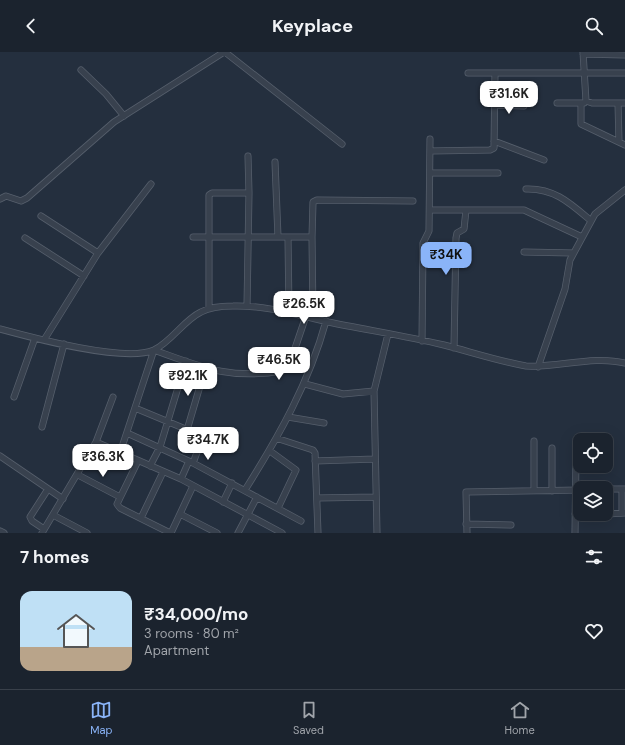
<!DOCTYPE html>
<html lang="en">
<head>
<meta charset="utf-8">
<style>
	body { margin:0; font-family:"DM Sans",sans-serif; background:#282f3a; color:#f1f3f6; height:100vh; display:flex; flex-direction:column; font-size:15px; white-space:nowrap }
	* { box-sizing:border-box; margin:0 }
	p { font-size:13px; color:#a0a4aa }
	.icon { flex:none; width:22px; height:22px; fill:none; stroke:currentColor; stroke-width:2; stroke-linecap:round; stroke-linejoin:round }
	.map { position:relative; height:481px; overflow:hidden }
	.sheet { display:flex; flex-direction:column; background:#1b232e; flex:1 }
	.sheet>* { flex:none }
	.tools { position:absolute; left:573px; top:381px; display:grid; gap:8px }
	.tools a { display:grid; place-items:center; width:40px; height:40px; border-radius:8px; background:#1b232e; box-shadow:0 4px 16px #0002,0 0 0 1px #39404a; font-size:20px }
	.price { position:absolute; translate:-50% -34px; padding:0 9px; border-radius:8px; background:#fff; color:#222; font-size:13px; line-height:26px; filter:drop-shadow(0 1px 2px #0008) }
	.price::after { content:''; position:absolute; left:50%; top:24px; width:12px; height:9px; margin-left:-6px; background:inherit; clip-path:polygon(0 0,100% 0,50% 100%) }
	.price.on { background:#8ab4f8; color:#111 }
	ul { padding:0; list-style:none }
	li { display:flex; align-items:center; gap:12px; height:100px; padding:0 20px }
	li span { display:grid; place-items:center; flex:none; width:112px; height:80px; border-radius:12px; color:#555 }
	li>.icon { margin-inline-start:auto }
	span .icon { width:48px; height:48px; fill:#fffc; stroke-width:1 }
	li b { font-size:17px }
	h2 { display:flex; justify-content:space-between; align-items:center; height:48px; padding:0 20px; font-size:17px }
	header { display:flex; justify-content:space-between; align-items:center; height:52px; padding:0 20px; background:#1b232e; font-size:18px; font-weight:700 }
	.menu { display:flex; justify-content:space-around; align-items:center; height:56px; border-top:1px solid #39404a; background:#1b232e; font-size:11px; color:#a0a4aa }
	.menu a { display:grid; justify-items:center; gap:2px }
	.menu .on { color:#8ab4f8 }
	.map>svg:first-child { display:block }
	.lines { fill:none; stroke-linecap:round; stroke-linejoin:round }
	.minor-casing { stroke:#565f6c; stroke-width:7 }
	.minor { stroke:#38414e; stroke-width:5.5 }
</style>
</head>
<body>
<header><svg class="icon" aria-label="back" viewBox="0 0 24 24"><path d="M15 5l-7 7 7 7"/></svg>Keyplace<svg class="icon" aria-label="search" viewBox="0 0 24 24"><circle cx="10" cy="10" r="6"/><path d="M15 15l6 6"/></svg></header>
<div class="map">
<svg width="625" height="481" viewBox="0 0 625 481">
	<rect width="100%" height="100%" fill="#242f3e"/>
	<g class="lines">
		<defs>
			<path id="minor" d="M225,0L342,92
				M583,0L586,49L592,51H625
				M583,2L625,3
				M81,18L106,42L124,64
				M468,21H625
				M557,51H584
				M581,51V72L625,93
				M618,51L619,90
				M495,53L524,54
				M494,89L544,108
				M430,99L490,98L494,96L495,21
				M275,110L278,185
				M430,121H498
				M526,137C554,136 570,151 590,168
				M0,147L6,144L21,149L27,146L114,70L224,0
				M430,158H524L582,185
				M41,164L98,201
				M193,185H312
				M288,185L289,260
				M25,186L84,224
				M524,200L573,201
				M247,254L249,141L248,104
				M209,257V143L212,141H249
				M313,266L312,185L313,150L317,148L413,149
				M0,277C33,286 125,311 154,298C172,289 184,268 201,260C210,255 223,254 233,254C266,253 297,263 328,270C367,278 406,284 444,293C471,300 498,309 526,314C558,316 593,303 625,311
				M44,288L98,201L151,132
				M422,289L423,191L429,179L430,87
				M454,296L456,186L457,181L464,177L466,158
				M538,315L565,237L570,208L595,162L625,138
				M305,332L343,342L374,339
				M14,345L35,286
				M135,356L200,383L202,387L193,411L301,469
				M288,365L324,371
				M42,375L64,292
				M187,378L205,317
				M127,381L193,411
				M276,386L313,398L315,401L318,481
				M96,390L181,427L282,481
				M552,396V439
				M270,399L296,418L278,456
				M120,401L154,298C201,315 230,328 282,319L289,314L306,264
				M0,404L63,447
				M138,409L117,452L120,456L170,481
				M315,409L375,407
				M150,414L160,395L186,309
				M78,423L120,445
				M181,427L189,409
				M606,437H625
				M245,438C279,384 309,331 326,269
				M534,439V389
				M317,446L376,445
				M223,450L232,431
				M622,461V437
				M180,462L217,481
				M575,462H592
				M606,462L625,461
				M53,463L87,481
				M141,466L163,420
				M466,472L511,473
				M44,477L32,469L30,465L48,437
				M0,479L4,481
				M42,481L96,390L113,345
				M171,481L193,434
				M238,481L257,445
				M377,481L374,339L388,282
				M467,481L466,440L580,438
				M575,481L576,404"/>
		</defs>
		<use href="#minor" class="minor-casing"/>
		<use href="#minor" class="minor"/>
	</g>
</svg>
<div class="tools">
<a><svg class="icon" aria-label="locate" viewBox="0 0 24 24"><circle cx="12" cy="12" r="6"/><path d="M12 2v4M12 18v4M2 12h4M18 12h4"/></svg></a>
<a><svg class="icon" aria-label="layers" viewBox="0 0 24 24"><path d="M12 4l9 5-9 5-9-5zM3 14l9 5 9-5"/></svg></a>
</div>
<b class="price" style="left:509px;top:63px">₹31.6K</b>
<b class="price on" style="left:446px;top:224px">₹34K</b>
<b class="price" style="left:304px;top:273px">₹26.5K</b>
<b class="price" style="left:279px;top:329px">₹46.5K</b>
<b class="price" style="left:188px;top:345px">₹92.1K</b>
<b class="price" style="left:208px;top:409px">₹34.7K</b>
<b class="price" style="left:103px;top:426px">₹36.3K</b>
</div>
<section class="sheet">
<h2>7 homes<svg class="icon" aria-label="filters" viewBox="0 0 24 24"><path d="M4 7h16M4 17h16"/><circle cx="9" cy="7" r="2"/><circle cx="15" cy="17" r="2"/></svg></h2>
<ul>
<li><span style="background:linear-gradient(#bfe0f5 70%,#b9a48a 0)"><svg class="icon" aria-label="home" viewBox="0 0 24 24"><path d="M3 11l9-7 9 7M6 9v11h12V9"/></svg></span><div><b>₹34,000/mo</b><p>3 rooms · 80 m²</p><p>Apartment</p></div><svg class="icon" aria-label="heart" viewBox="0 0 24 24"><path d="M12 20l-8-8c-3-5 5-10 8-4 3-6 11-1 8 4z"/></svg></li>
</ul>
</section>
<nav class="menu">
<a class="on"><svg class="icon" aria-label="map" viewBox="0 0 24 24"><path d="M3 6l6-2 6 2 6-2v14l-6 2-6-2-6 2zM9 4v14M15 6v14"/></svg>Map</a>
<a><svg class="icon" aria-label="saved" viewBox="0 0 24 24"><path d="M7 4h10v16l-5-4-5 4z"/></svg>Saved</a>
<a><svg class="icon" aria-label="home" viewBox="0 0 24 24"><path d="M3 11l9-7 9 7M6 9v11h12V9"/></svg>Home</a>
</nav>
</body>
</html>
